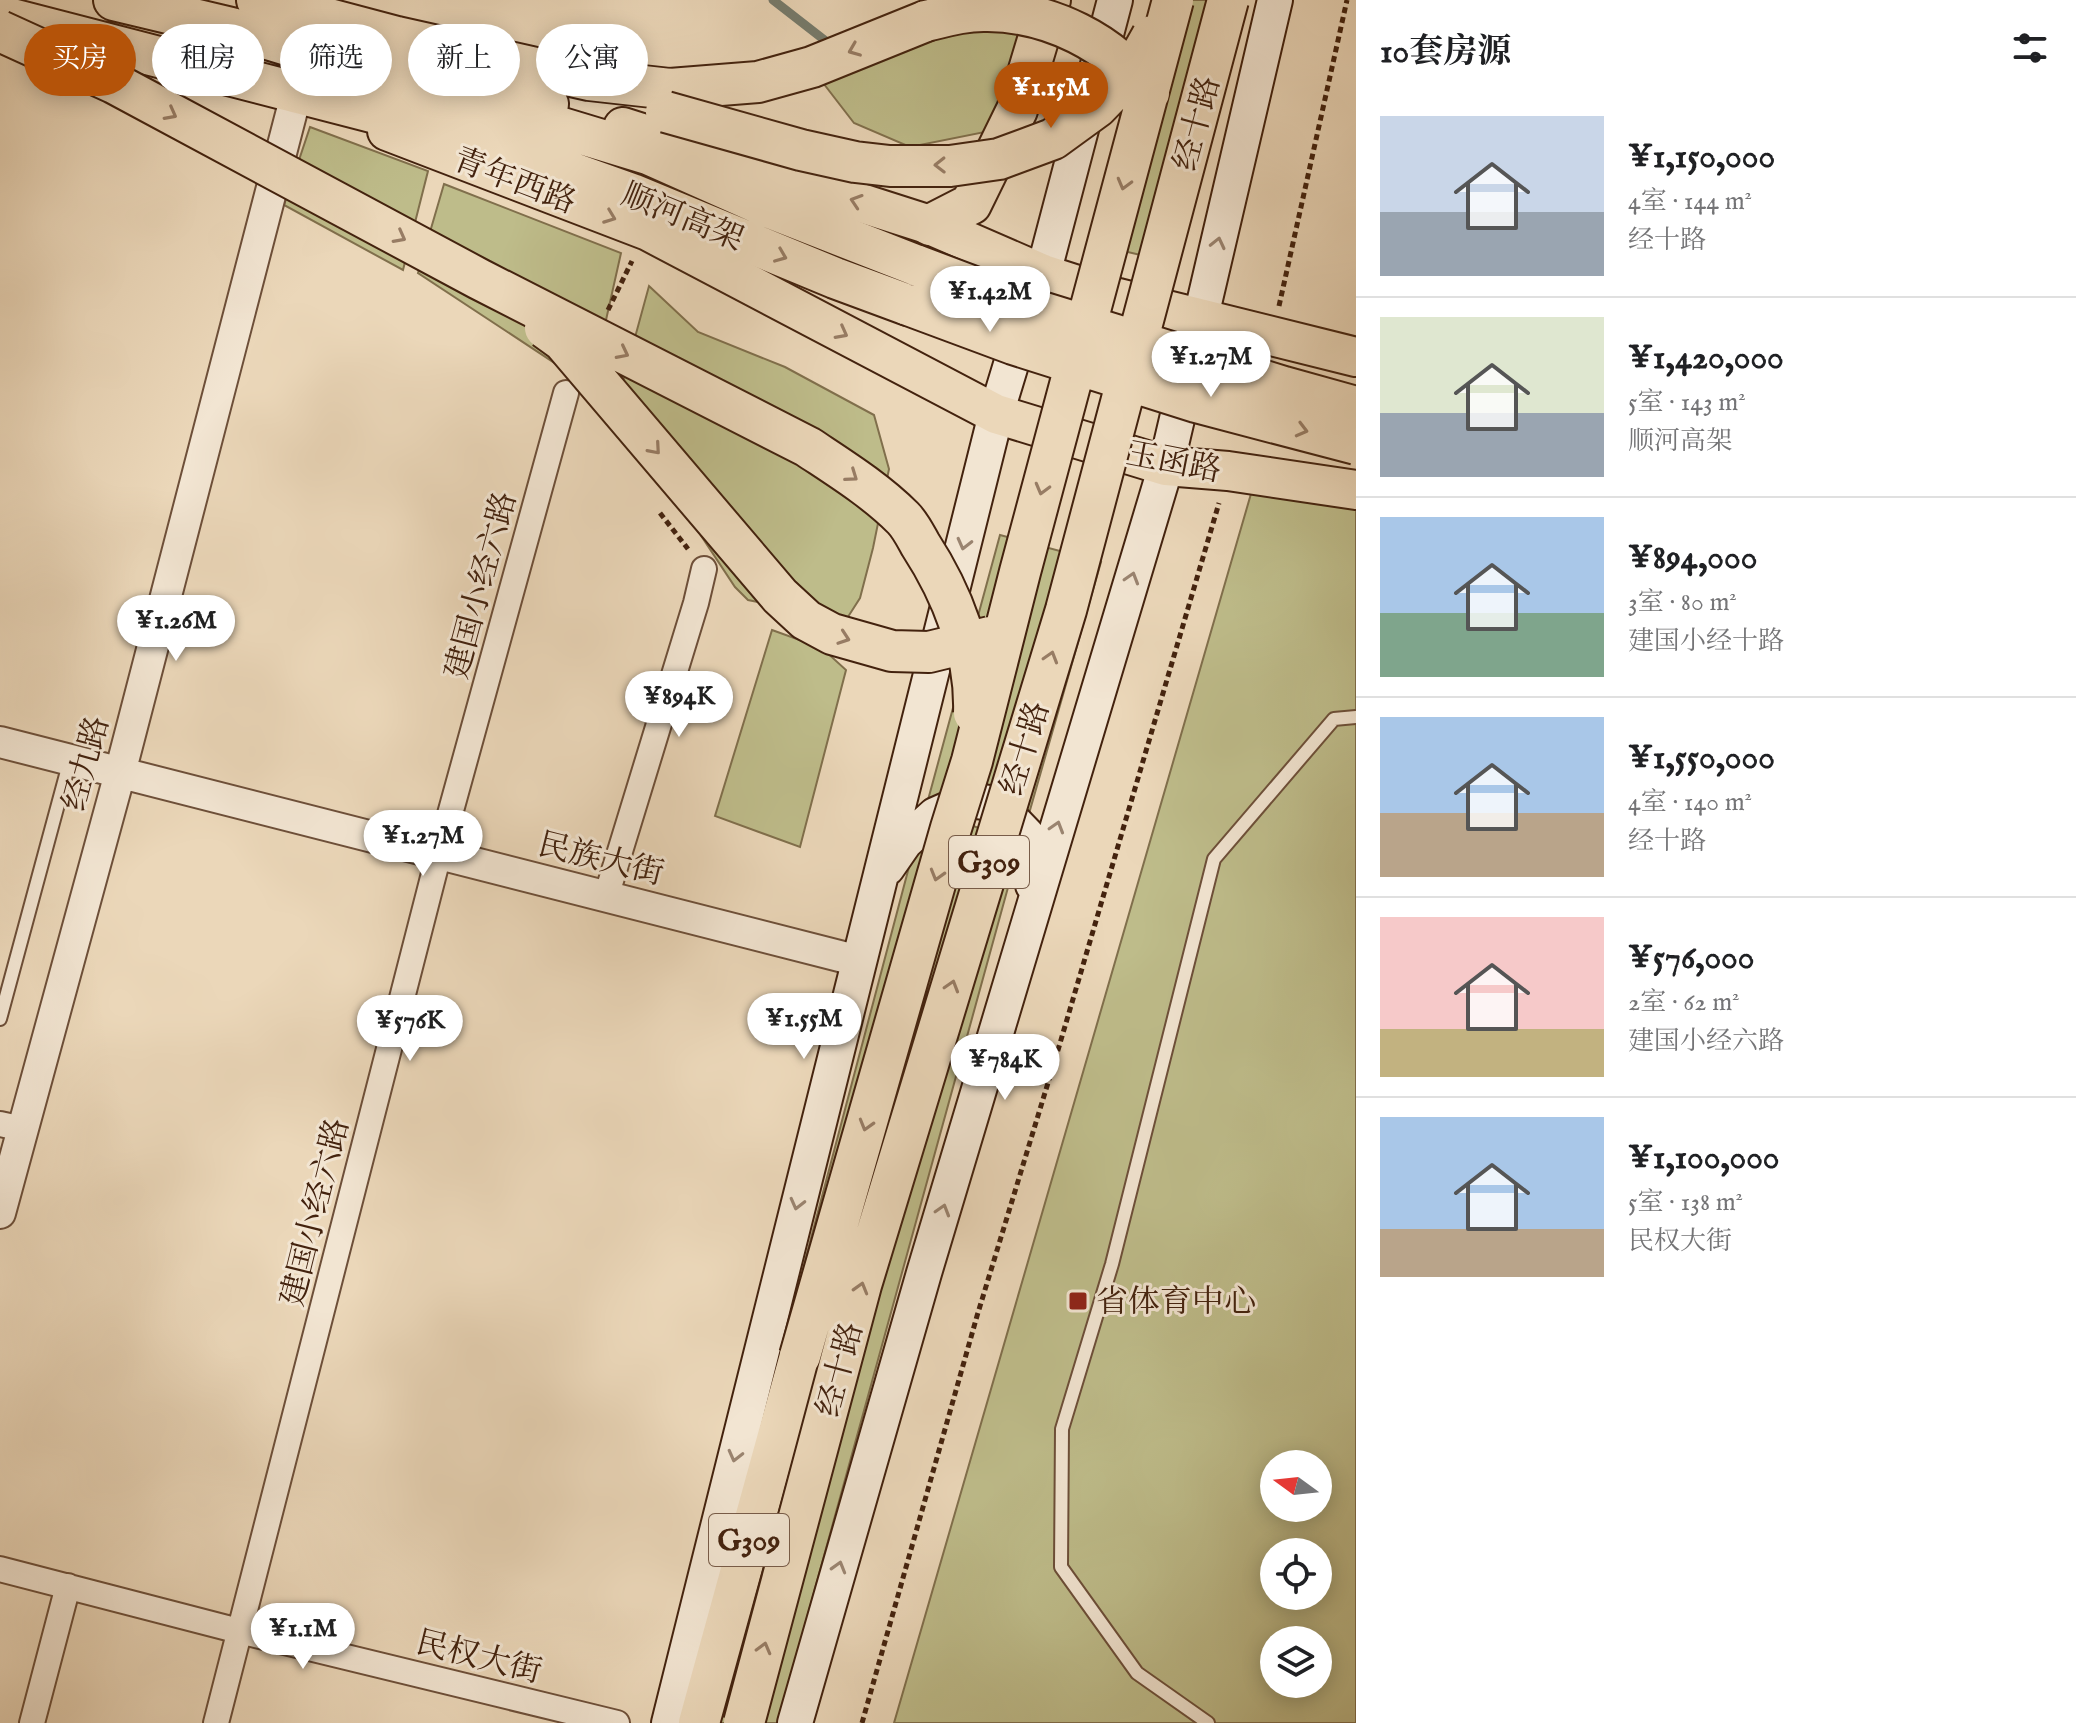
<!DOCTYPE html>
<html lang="zh">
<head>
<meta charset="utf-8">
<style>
	body { margin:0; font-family:"IM FELL English","Noto Serif SC",serif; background:#f2f2f2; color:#202124; height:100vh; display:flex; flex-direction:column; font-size:30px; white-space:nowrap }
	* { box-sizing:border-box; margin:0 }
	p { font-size:26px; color:#757577 }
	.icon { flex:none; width:44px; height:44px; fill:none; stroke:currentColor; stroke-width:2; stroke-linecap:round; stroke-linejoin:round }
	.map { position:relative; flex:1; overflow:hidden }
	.details { display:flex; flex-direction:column; background:#fff; width:720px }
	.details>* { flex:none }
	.banner { position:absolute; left:24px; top:24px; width:760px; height:72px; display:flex; gap:16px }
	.needle { width:52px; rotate:285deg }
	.controls { position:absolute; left:1260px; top:1450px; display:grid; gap:16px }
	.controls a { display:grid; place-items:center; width:72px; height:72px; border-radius:50%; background:#fff; box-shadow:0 4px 20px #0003; font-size:40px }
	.price { position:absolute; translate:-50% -68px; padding:0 18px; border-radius:28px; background:#fff; color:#222; font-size:26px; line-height:52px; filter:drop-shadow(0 2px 4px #0008) }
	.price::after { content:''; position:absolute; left:50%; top:48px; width:24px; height:18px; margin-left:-12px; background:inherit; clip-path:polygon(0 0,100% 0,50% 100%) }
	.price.current { background:#b45309; color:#fff }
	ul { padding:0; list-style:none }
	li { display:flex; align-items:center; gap:24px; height:200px; padding:0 24px }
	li+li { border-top:2px solid #e0e0e0 }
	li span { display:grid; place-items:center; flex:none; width:224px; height:160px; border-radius:0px; color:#555 }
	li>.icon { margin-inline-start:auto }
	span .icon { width:96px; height:96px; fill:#fffc; stroke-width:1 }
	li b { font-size:34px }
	h2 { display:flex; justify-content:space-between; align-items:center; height:96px; padding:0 24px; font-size:34px }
	.chip { padding:0 28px; border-radius:36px; background:#fff; box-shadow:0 4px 20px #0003; font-size:28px; line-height:72px }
	.chip.current { background:#b45309; color:#fff }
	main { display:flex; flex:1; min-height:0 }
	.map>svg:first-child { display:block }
	.green { fill:#bebc8a; stroke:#806f4c; stroke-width:2; fill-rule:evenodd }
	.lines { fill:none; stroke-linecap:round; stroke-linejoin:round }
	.stream { stroke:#767d6f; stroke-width:9 }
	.service-casing { stroke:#6d4f39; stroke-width:16 }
	.minor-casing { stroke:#6d4f39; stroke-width:28 }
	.tertiary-casing { stroke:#6d4f39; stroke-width:34 }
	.secondary-casing { stroke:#43220e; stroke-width:38 }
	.primary-casing { stroke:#43220e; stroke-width:42 }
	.trunk-casing { stroke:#43220e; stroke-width:44 }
	.path { stroke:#43220e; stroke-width:5; stroke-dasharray:6 4; stroke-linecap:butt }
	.service { stroke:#f2e5d2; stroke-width:12 }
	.minor { stroke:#f2e5d2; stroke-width:24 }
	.tertiary { stroke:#f2e5d2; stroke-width:30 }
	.secondary { stroke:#f2e5d2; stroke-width:34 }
	.primary { stroke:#ebd7b9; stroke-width:38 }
	.trunk { stroke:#ebd7b9; stroke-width:40 }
	.trunk-bridge-casing { stroke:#43220e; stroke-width:44; stroke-linecap:butt }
	.trunk-bridge { stroke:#ebd7b9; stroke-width:40 }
	.oneway { stroke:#977c64 }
	.oneway2 { stroke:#9a8470 }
	.poi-dot { fill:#8f2418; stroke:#f2e5d2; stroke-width:3 }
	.labels { text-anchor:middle; stroke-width:6; stroke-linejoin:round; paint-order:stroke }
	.shield { fill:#f2e5d2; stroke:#785c49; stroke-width:2 }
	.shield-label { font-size:30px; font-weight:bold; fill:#43220e }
	.street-label { font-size:32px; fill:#43220e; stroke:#f2e5d2 }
	.poi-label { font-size:32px; fill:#43220e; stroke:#f2e5d2; text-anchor:start }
</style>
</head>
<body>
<main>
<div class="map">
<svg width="1356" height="1723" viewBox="0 0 1356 1723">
	<rect width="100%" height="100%" fill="#ebd7b9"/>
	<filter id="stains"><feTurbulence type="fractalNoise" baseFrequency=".0025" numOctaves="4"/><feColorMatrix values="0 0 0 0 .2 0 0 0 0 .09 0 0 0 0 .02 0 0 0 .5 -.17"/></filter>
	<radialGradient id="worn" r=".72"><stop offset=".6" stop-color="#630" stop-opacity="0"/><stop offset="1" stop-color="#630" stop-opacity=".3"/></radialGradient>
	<path class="green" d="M1153,0H1240L1175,263L1089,243Z
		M1005,26L1032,41L1005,128L910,147L854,123L817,75L936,33Z
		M310,127L428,171L403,270L284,205Z
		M444,184L621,253L591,387L418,273Z
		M649,286L698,332L785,367L874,415L889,469L873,548L860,598L846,620L748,600L735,587L616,407Z
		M1255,480L1356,504V1723H894ZM1274,1464H1318V1508H1274ZM1274,1552H1318V1596H1274ZM1274,1640H1318V1684H1274Z
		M1000,535L1101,562L1028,817L928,800Z
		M772,630L822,648L846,670L800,847L715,816Z
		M968,824L987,831L1012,873L778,1723H683L914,848Z"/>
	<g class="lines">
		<path class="stream" d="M773,0L827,42"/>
		<defs>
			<path id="service" d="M0,1019L70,760
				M1208,1723L1137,1673L1061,1567L1062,1429L1112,1264L1214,859L1334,719L1356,717"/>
			<path id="minor" d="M606,897L696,603L704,569
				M0,1124L23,1129
				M0,1569L239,1631L617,1723
				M32,1723L68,1586
				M216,1723L439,854L566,393"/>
			<path id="tertiary" d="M0,742L859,961
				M0,1213L120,773L295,99"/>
			<path id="secondary" d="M887,868L905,842L935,815L969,800L997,804L1027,835L1034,872L1033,885
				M669,1723L996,414L1016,348L1043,274L1115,0
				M795,1723L924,1273L1166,466L1275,0"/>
			<path id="primary" d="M359,46L425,65L549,104
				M623,127L930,225L1043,274L1118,298L1356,357
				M387,131L648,231L996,414L1166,466L1228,471L1356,490"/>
			<path id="trunk" d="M114,0L231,28L648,154L765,206L918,266
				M257,0L397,37L589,80L670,89L758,82L812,67L926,21
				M0,16L480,140L632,194L835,278L908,305
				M930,225L971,204L1017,110L1050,0
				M699,1723L800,1356"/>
		</defs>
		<use href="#service" class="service-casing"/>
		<use href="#minor" class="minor-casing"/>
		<use href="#tertiary" class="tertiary-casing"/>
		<use href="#secondary" class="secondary-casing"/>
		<use href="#primary" class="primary-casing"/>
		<use href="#trunk" class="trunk-casing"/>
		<path class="path" d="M1279,306L1347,0
			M608,310L632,261
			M660,513L688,549
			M862,1723L977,1316L1058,1050L1219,503"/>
		<use href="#service" class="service"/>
		<use href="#minor" class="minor"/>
		<use href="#tertiary" class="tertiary"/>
		<use href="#secondary" class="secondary"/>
		<use href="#primary" class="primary"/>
		<use href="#trunk" class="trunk"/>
		<defs>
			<path id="trunk-bridge" d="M926,21C946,16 967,10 988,11C1050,12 1112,42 1149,93
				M0,31L114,83L479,279L808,447C841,469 875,490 903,518C910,525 915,535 920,544C952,593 976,653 974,713
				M666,112L801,150L855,162L890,166H950L999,159L1053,139L1097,107L1133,70L1152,36
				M918,266L1035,310L1284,387L1356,407
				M908,305L1013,344L1196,402L1356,444
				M545,328L563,341L780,596L806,620L832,634L892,651L929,652L990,637
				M800,1356L951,828L972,761L1020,572L1173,0
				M744,1723L861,1285L1066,610L1228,0"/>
		</defs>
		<use href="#trunk-bridge" class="trunk-bridge-casing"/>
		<use href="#trunk-bridge" class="trunk-bridge"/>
	</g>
	<defs><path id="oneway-chevron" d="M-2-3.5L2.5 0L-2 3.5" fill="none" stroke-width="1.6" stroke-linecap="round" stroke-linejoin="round" transform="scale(2)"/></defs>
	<g class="oneway">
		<use href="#oneway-chevron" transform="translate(854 50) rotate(158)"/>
		<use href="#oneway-chevron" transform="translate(171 114) rotate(28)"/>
		<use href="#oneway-chevron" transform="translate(940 165) rotate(179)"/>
		<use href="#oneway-chevron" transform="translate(1124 184) rotate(105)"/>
		<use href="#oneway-chevron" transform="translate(856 201) rotate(-162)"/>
		<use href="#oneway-chevron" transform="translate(610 217) rotate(21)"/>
		<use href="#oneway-chevron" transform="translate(400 237) rotate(28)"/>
		<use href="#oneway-chevron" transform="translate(781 256) rotate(22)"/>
		<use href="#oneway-chevron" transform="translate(842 333) rotate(28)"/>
		<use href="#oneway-chevron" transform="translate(623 353) rotate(27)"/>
		<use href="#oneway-chevron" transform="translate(1302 430) rotate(15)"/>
		<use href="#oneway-chevron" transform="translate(655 449) rotate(49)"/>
		<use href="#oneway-chevron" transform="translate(852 476) rotate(35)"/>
		<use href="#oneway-chevron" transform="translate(1042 489) rotate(105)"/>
		<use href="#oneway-chevron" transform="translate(844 638) rotate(19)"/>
		<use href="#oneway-chevron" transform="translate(1051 657) rotate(-73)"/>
		<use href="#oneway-chevron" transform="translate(937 875) rotate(106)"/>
		<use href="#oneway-chevron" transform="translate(952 986) rotate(-73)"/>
		<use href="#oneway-chevron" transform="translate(866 1125) rotate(106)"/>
		<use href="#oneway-chevron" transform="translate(861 1288) rotate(-74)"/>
		<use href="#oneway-chevron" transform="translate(764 1648) rotate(-75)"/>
	</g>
	<g class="oneway2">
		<use href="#oneway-chevron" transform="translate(1218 243) rotate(-77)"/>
		<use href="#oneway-chevron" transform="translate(964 544) rotate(104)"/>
		<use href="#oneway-chevron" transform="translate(1132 578) rotate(-73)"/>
		<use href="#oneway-chevron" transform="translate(1057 827) rotate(-73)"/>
		<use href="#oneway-chevron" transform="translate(797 1204) rotate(104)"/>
		<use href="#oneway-chevron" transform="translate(943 1210) rotate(-73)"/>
		<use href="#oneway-chevron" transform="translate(735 1456) rotate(104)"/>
		<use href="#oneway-chevron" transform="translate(839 1567) rotate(-74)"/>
	</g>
	<rect class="poi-dot" x="1068" y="1291" width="20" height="20" rx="4"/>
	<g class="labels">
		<g class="shield">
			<rect x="949" y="836" width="80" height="52" rx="6"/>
			<rect x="709" y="1514" width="80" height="52" rx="6"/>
		</g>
		<g class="shield-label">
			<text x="989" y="872">G309</text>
			<text x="749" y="1550">G309</text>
		</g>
		<g class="street-label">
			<text transform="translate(1196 123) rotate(-75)" y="11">经十路</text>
			<text transform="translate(515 180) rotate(21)" y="11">青年西路</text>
			<text transform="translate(683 216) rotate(22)" y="11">顺河高架</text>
			<text transform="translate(1174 461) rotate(11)" y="11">玉函路</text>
			<text transform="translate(480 585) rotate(-75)" y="11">建国小经六路</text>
			<text transform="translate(1024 748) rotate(-73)" y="11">经十路</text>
			<text transform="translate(85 763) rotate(-75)" y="11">经九路</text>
			<text transform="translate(601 858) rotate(14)" y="11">民族大街</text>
			<text transform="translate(314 1212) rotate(-76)" y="11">建国小经六路</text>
			<text transform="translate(839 1369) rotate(-75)" y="11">经十路</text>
			<text transform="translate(479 1656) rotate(14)" y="11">民权大街</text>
		</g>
		<g class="poi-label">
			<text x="1096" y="1312">省体育中心</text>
		</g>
	</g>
	<rect width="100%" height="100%" filter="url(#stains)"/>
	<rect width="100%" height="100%" fill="url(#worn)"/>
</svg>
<div class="controls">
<a><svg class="needle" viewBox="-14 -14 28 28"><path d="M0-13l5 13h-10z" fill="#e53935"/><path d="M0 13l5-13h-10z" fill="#757577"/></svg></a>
<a><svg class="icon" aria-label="locate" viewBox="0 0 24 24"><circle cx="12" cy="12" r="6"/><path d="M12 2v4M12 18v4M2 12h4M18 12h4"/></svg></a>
<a><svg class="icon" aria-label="layers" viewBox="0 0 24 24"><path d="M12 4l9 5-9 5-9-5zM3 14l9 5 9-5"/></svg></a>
</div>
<b class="price current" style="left:1051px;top:130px">¥1.15M</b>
<b class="price" style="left:990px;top:334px">¥1.42M</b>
<b class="price" style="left:1211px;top:399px">¥1.27M</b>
<b class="price" style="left:176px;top:663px">¥1.26M</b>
<b class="price" style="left:679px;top:739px">¥894K</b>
<b class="price" style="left:423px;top:878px">¥1.27M</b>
<b class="price" style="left:804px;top:1061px">¥1.55M</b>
<b class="price" style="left:410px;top:1063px">¥576K</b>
<b class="price" style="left:1005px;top:1102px">¥784K</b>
<b class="price" style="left:303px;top:1671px">¥1.1M</b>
<div class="banner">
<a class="chip current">买房</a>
<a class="chip">租房</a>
<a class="chip">筛选</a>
<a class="chip">新上</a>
<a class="chip">公寓</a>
</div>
</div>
<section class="details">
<h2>10套房源<svg class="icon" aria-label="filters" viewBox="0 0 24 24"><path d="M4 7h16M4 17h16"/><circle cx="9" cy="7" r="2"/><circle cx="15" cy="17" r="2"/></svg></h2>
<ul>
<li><span style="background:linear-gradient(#c9d6e8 60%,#9aa5b1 0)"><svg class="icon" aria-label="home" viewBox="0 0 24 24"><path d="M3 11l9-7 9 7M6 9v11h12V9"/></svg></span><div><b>¥1,150,000</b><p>4室 · 144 m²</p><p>经十路</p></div></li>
<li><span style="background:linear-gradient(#dfe7d0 60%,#9aa5b1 0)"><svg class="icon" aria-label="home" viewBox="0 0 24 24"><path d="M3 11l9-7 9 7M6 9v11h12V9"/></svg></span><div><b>¥1,420,000</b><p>5室 · 143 m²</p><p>顺河高架</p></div></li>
<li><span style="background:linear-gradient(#a9c7e8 60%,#7fa58c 0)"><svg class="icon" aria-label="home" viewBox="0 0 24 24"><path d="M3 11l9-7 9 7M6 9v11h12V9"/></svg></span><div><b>¥894,000</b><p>3室 · 80 m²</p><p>建国小经十路</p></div></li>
<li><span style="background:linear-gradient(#a9c7e8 60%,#b9a48a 0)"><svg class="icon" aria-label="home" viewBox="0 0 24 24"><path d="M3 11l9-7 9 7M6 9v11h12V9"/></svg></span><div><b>¥1,550,000</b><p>4室 · 140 m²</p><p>经十路</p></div></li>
<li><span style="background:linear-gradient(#f6c9c9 70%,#c2b280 0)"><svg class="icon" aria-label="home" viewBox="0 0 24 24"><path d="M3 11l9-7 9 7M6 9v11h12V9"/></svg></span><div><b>¥576,000</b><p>2室 · 62 m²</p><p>建国小经六路</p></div></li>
<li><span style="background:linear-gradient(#a9c7e8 70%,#b9a48a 0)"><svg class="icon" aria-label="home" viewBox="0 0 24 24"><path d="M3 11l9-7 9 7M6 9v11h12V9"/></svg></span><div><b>¥1,100,000</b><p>5室 · 138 m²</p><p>民权大街</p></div></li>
</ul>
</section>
</main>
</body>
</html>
